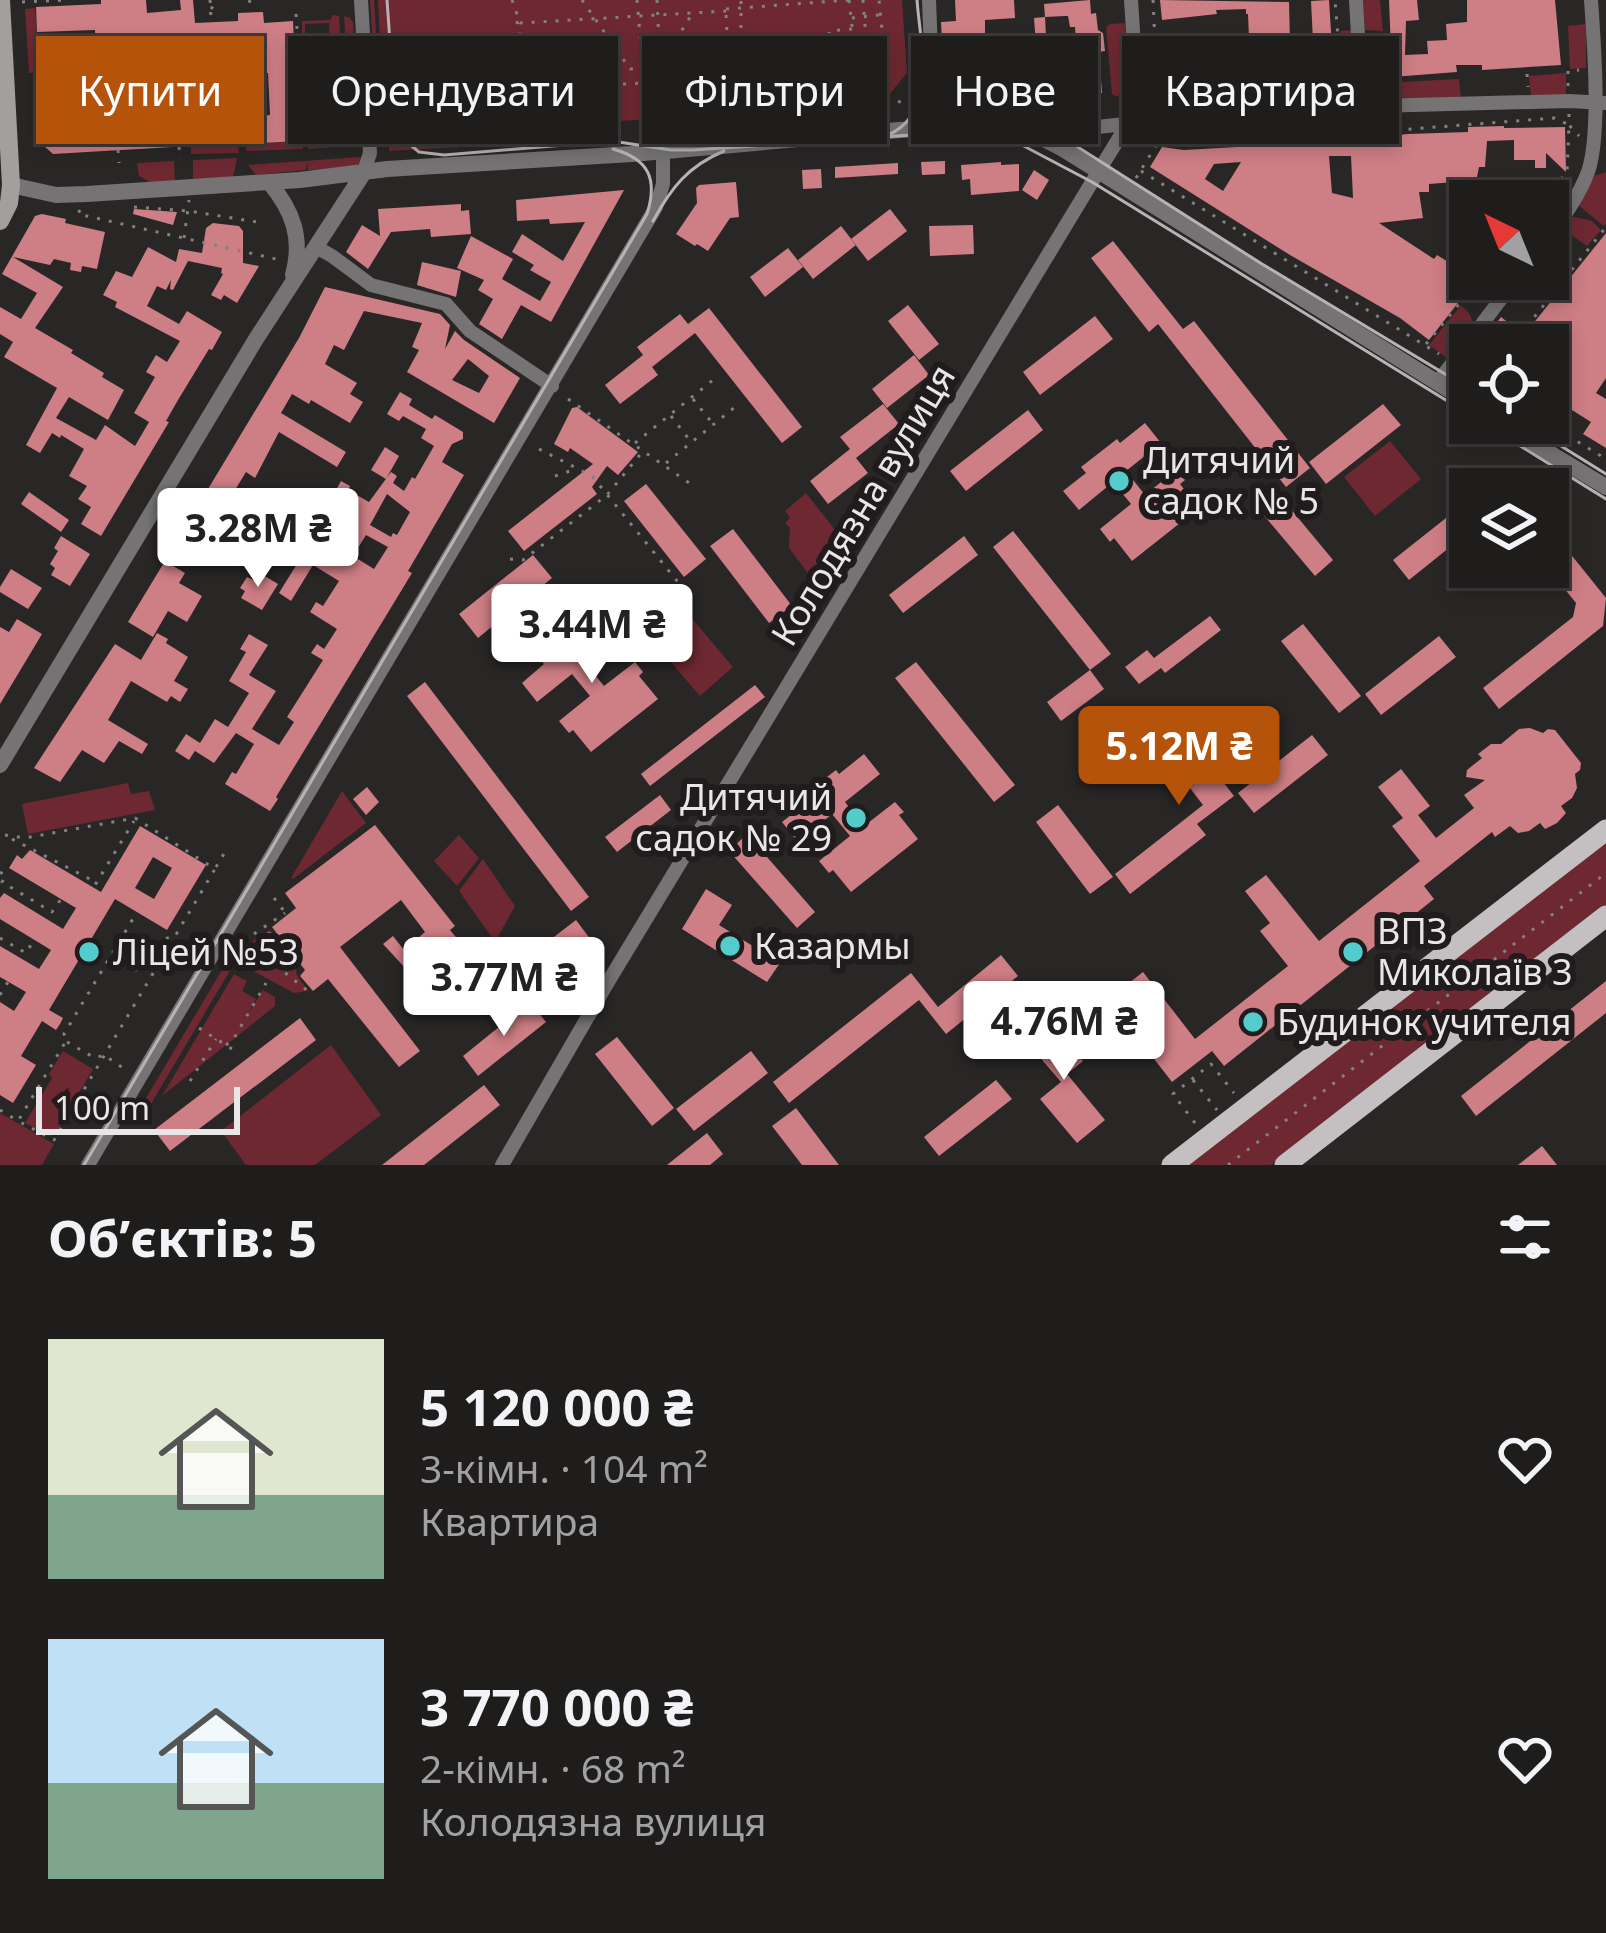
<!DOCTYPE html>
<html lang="uk">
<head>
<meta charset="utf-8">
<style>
	body { margin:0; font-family:"Noto Sans",sans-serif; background:#272525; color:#f1f3f6; height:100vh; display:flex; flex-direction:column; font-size:45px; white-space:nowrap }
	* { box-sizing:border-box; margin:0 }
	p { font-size:39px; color:#a1a1a3 }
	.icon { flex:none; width:66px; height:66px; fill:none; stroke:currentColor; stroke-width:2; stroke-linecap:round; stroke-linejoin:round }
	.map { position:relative; height:1165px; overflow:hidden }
	.details { display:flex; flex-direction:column; background:#1f1c1c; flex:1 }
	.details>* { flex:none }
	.hud { position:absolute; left:36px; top:36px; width:1536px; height:108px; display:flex; gap:24px }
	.needle { width:78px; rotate:317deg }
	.tools { position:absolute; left:1449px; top:180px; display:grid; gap:24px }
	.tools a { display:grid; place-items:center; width:120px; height:120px; border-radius:0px; background:#1f1c1c; box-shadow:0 6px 18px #0003,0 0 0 3px #3c3a3b; font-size:60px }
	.scale { position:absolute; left:36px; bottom:30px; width:204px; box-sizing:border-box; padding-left:12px; border:6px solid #e8e6e6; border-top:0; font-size:33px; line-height:42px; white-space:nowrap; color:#e8e6e6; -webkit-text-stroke:9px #201c1d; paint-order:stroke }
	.price { position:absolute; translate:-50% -102px; padding:0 27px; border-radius:12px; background:#fff; color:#222; font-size:39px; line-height:78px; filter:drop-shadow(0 3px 6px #0008) }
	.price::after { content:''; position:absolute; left:50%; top:72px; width:36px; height:27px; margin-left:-18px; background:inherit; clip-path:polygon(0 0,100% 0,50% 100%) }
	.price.active { background:#b45309; color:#fff }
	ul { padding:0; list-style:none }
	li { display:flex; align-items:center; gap:36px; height:300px; padding:0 48px }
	li span { display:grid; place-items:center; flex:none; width:336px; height:240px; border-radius:0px; color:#555 }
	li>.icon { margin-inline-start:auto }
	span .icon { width:144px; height:144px; fill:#fffc; stroke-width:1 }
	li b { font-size:51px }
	h2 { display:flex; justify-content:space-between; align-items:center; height:144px; padding:0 48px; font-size:51px }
	.chip { padding:0 42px; border-radius:0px; background:#1f1c1c; box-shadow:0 6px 18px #0003,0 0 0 3px #3c3a3b; font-size:42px; line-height:108px }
	.chip.active { background:#b45309; color:#fff }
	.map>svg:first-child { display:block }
	.green { fill:#6d2831 }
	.building { fill:#ce7e85; fill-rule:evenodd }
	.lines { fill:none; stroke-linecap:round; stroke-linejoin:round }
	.path { stroke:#848181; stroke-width:3; stroke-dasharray:3 9; stroke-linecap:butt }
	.minor { stroke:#757373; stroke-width:14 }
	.tertiary { stroke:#757373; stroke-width:16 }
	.secondary { stroke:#a29f9f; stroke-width:18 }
	.primary { stroke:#c4c0c1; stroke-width:21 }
	.tram { stroke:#b5b3b3; stroke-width:3 }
	.poi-dot { fill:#52cdcc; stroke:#201c1d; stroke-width:4.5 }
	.labels { text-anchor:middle; stroke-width:12; stroke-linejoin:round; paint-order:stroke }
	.poi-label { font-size:36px; fill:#e8e6e6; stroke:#201c1d; text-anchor:start }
	.street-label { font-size:36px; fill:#e8e6e6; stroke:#201c1d }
</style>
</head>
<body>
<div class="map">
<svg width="1606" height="1165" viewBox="0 0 1606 1165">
	<rect width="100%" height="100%" fill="#292626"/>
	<path class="green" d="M370,0H374L383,140H379Z
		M378,0H902L907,73L879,107L791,114L787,56L741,59V53H734L733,59L710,62V78L705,79L708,116L620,121V127L437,137C378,117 381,50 378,0Z
		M1363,0H1380L1383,31L1365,30Z
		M35,8L37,36L92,34L94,63H89L76,44L69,41L60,47L47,72L29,73L25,9Z
		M332,15L339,16L347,146L308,149V81L335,79L333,60L304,61L303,52H306L307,59L319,56V59H325V54H330L329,23L305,24V33H302V21L331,20Z
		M344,16L350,18L353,22L360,145L352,146Z
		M1125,23L1129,95L1115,96L1112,94L1106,27L1110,24Z
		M1586,24V68L1570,69L1568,26Z
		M1352,30L1355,72L1352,85H1343L1340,31Z
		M1566,73V95L1531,96L1529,76Z
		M188,74L189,94L139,98L138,101L126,102L125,77Z
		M1459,79L1461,100H1396L1400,82Z
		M383,91L401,116L422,138L387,141Z
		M189,101L200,115L201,132L212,131L213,134L221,130L237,131L239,153L191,154Z
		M248,104H259L261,143L303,141V149L246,151L245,107Z
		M1369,111L1374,130L1338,132L1335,112Z
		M1288,114L1289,136L1191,141L1190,123Z
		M619,134V138L389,151V147Z
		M361,157L359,163L354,168L308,170L307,162L306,170L256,175L248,165Z
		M237,158L233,177L193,180V160Z
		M174,161L175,182H150L139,176L137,163Z
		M1606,172V224L1604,226L1578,205L1594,176Z
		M1570,216L1592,221L1601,230L1587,246L1568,233L1565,224Z
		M1461,305L1470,314L1473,325L1447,358L1429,345Z
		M1390,441L1421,479L1375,516L1344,477Z
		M806,493L851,550L831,583L817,585L789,548L790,528L785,523L790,518L785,511Z
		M673,596L733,667L700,696L639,625Z
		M128,783L131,794L149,791L155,810L28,834L22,804Z
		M342,791L366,823L293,879L291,878Z
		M459,835L479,858L457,886L434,861Z
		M1606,841V905L1271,1165H1187Z
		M483,859L515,906L495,942L459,891Z
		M270,930L295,963L297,975L308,991L294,993L240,964L255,938Z
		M223,968L231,969L148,1109L139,1110Z
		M234,974L247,981L242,991L256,999L247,1016L263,990L275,997V1006L162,1096Z
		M331,1045L381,1115L315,1165H246L221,1131Z
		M63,1051L93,1069L55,1134L49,1136L25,1123L52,1078L49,1074Z
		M0,1113L54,1144L42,1165H0Z"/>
	<path class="building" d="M101,0H146L147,13L181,10L180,0H193L195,23L238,21V13L263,12L264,23L293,21L295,62L331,60L332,80L296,82L299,141L262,143L260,116L270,115L268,73L210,76L212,113H218V126L189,128L190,146L53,154L44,146L41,82L70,84L72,118L93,117L91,84L121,82L123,116L158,114V97L195,95L194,59L96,63L95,30L37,32L36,7L101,4Z
		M955,0H1014L1015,18L985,20V33H980L982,62L1037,59L1034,18L1045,17L1044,4L1090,0L1091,14L1096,13L1098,30L1103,33L1105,51L1099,52L1102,93L1060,95V101L1050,103H1039V97L968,101L960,94V80H949L948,62H943L941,22L956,21ZM1065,16H1068L1070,27H1075L1077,59H1071L1072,74L1048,75L1045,17Z
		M1160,0L1289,2L1290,43L1313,41L1311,1L1329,0L1334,79L1276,83L1273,86L1269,83L1221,85L1220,72L1233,71L1231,39L1249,38L1248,14H1246V9L1216,10L1217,14L1162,20Z
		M1389,0H1417L1419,20L1406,21L1405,55L1428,54L1427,41L1447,40L1446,24L1467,22V0H1555L1561,65L1482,70V65H1456L1457,72L1392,77Z
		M1173,37L1195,62L1196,87L1166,89L1165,60L1173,59Z
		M755,68L756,78H784L785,105L756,108L749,115L736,112L727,114L721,71Z
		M1504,126V128L1565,127L1566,172L1546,153V168H1535V160H1514V140L1487,141L1485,167H1479L1476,182L1454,178L1455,182L1429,184V192H1419L1423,218L1379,223L1434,259L1437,255L1450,263L1461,249L1470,257V283L1472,285L1429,340L1400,318L1290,255L1150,167L1162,147L1184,150L1272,145V147L1408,134L1468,132V127ZM1329,156H1351L1353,198L1332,193ZM1241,162L1223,191L1205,179L1214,164Z
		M945,161V174L922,175L921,162Z
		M1001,162V165L1019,164V191L971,195L970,179L962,180L961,165Z
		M898,163V174L835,178V167Z
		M821,169L822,188L803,189L802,170Z
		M1034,170L1049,180L1037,200L1022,190Z
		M736,182L739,217L730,218L708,251L697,244L695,246L676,234L697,203L696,188L699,185Z
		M1504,185L1517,190L1518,187L1548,201H1494Z
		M624,190L551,322L521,305L502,339L479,324L493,299L478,290L484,280L457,268L471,236L513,259L502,279L540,301L551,282L530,270L534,265L512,252L522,234L563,261L585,222L550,224L549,219L517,221L516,200Z
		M461,204V211L469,210L471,234L431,237L430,229L391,232L368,269L346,252L362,225L380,236L378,209Z
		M134,209L177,212L173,225L133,214Z
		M890,209L907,231L868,261L851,239Z
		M42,214L66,219L65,223L105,232L97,269L82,266L81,272L70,270L71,263L54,259L50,265L13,257L63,287L35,328L73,350L71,353L104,373L102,377L124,390L108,420L69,397L56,418L96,440L105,425L135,446L149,422L134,413L155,377L146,372L156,355L167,362L180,341L115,307L117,302L103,295L116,271L132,277L148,247L176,262L179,249L202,253L206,228L213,223L239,226L243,231V263L259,266L237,303L224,295L221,300L211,295L223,274L221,273L222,268L188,261L173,290L170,289L171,280L166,290L157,286L147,306L179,324L187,311L222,332L212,350L209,349L178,400L166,421L169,422L101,536L81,524L91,507L78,499L87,486L69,476L84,449L61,435L60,438L52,433L40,453L26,445L57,388L4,357L13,342L0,334V307L21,319L37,293L2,274L35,216Z
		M973,225L974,254L930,256L929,226Z
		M841,226L856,245L813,279L798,260Z
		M1606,233V378L1596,393L1606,399V448L1583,434L1591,422L1548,395V345H1496L1486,337L1501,317L1524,335Z
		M1113,241L1183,329L1194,321L1310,468L1286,487L1158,324L1149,332L1091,258Z
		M788,248L803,267L765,297L750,277Z
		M422,262L461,271L456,297L417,285Z
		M325,287L440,314L450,325L445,349L455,331L464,340L520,378L494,423L407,372L419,350L412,347L422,323L364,311L344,350L334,345L325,364L357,383L350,394L363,402L350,423L311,400L309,404L292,394L281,413L346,452L337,467L279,432L255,478L246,472L229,500L234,503L232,506L261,524L256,533L235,521L220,545L192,528L207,502L202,499L299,338ZM468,359L489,376L479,393L452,380Z
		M908,305L939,344L919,360L888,321Z
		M709,308L802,427L782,443L695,333L652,367L658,375L620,404L605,385L643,355L637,347L680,314L688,324Z
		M1095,316L1113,339L1040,395L1023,372Z
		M914,355L929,375L887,408L872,389Z
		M400,392L412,399L409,405L432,419L435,415L463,432V439L452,444L442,462L464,475L408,571L412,573L276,797L278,799L270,811L225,784L232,772L236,774L254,744L236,733L214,763L195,751L215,719L228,727L249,693L229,681L246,652L240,649L249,634L268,645L249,675L276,691L252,729L279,745L294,722L287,717L323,660L311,653L317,644L324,649L337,629L310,612L316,602L323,606L339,581L313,565L291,601L279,593L300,559L279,546L292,526L310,537L341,481L350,486L348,490L369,502L391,472L397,476L393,483L404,491L412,477L415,479L434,446L421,438L426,429L403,416L399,421L387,414ZM387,494L410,512L397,535L393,533L391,537L370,525ZM366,535L388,547L374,569L353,556Z
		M883,404L899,424L856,458L868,473L828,504L810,481L850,449L840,437Z
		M1383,404L1401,425L1326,484L1309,462Z
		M577,407L638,452L618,475L607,466L592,487L597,494L524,551L508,531L593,464L570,448L568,452L554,444L572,408Z
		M1028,410L1043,430L966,491L950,471Z
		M1145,423L1161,443L1126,471L1145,495L1176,470L1185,480L1180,484L1199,508L1132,561L1114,538L1110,542L1100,529L1131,504L1113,482L1079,510L1063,491L1086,473L1081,467L1117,439L1120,443Z
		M385,447L399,456L386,479L371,470Z
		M646,484L706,559L684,577L624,501Z
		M1275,490L1333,560L1315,576L1256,506Z
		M29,492L69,520L61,532L21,504Z
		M1470,499V531L1409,580L1393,560Z
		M1548,526L1606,598L1603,626L1499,709L1483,688L1573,617L1576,603L1548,568Z
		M733,529L792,606L769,623L710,546Z
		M1013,531L1111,654L1090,670L993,547Z
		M61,536L90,554L70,586L51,575L55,568L50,564L58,551L54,548Z
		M255,536L276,548L270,560L249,547Z
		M964,536L978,555L903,613L889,595Z
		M533,555L552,578L478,638L459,614Z
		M165,561L185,573L179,583L202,596L187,622L168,611L153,637L128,622Z
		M11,569L42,588L28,609L0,592V587Z
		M258,572L278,584L262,610L241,598L245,591L240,588L247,577L253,580Z
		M603,615L619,634L585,663L604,686L635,662L643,672L639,676L658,699L591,752L573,730L569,733L559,721L590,696L572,674L537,702L522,683L544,664L539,658L575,630L579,634Z
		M1210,616L1221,630L1165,673L1161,668L1139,684L1125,667L1147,650L1154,658Z
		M17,619L42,634L0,704V627L9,632Z
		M1303,624L1361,696L1339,713L1281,641Z
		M157,633L168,639L166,643L188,657L174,681L188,689L180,702L171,696L167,702L131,681L108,720L148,744L142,754L119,741L104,763L82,750L60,782L34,768L115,644L141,660Z
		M1439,636L1456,657L1381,715L1365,694Z
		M916,662L1015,785L994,802L895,678Z
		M1090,670L1104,689L1061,721L1047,702Z
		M425,682L589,897L571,911L407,696Z
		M755,685L765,697L650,786L641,774Z
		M1176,721L1234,796L1197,824L1206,835L1130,894L1115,874L1203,805L1153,740Z
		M1530,728L1543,733L1548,729L1555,730L1581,763L1580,770L1575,774L1577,788L1572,798L1561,806L1566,813L1557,823L1545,829L1540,823L1529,831L1518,833L1510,826L1495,837L1492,832L1424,886L1434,899L1224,1066L1212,1051L1172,1082L1130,1028L1137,1022L1115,994L1143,972L1195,1039L1288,966L1260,931L1270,923L1245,891L1266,875L1319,941L1420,861L1392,826L1403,818L1378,787L1401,769L1430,806L1418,815L1436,838L1474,808L1464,795L1485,780L1466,777L1467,770L1482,758L1478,754L1491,744H1501L1519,729Z
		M186,734L200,743L189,760L175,751Z
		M1312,735L1328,755L1254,813L1238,793Z
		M864,754L880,774L845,802L864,826L895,802L904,812L899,815L918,839L851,892L833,870L829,873L819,861L850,836L832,814L798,842L782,822L805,804L800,798L836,770L839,774Z
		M367,787L379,802L366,815L353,799Z
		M660,795L671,810L617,852L605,837Z
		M1058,805L1113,877L1090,894L1036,822Z
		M375,825L455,926L450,930L477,963L462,976L451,962L428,982L434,989L426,996L416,984L418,982L383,944L393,936L404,950L425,932L401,900L340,947L420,1051L399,1067L328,979L313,991L300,976L305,970L272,927L296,908L285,893Z
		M140,826L206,865L167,930L115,899L49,1010L63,1018L60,1024L56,1030L42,1021L21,1056L36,1065L13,1103L0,1095V1002L14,1011L26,992L0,977V946L39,969L51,950L0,919V898L4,893L63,929L76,908L9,868L17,855L22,859L30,850L101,892ZM153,857L172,868L154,899L135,888Z
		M747,834L815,912L797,928L729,851Z
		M706,889L732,905L719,925L780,963L767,982L682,929Z
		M576,920L591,940L522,993L507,973Z
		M1001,955L1018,976L946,1034L919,1000L789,1103L773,1082L911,973L938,1007Z
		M1606,981V1013L1476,1116L1461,1096Z
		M530,1002L546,1022L478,1076L463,1056Z
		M300,1018L316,1040L170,1151L154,1130Z
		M1049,1020L1083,1061L1067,1074L1105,1120L1077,1143L1040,1099L1061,1082L1025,1040Z
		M617,1037L674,1108L652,1126L595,1054Z
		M751,1051L768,1073L694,1131L676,1109Z
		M996,1080L1012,1099L939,1156L924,1137Z
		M484,1085L500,1105L424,1165H382Z
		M796,1108L839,1165H802L772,1126Z
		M707,1133L723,1154L710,1165H667Z
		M1542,1146L1557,1165H1518Z"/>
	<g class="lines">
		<path class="path" d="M210,0L211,19
			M249,0L253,9
			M512,0L520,23L726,11
			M582,0L630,69L640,68
			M637,0L648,129
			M657,0L663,128
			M849,0L854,43
			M863,0L866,38
			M1153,0L1158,106
			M22,2L68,0
			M211,9L218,0
			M726,9L849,0
			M296,14L299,60
			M726,15L727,34L736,43L741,33V0
			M852,18L879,15
			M517,21C518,28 518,33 522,39C534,55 585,80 606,83C623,86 645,82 663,81
			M852,29L829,31L834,70L853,53
			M852 50a12 12 0 1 1 24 0a12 12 0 1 1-24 0Z
			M736,43L738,62
			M63 52a6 6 0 1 1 12 0a6 6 0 1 1-12 0Z
			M833,48L853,47
			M877,50L883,39L879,0
			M641,52L659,51
			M76,54L96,74
			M663,61L692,14
			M102,62V74
			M834,70L836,83L858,80L856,60
			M179,71V63L183,59
			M1527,74L1528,87
			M50,77V72L61,54
			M381,81C392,105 410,125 431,141
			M302,84L306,151
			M1568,86V71L1579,70
			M1158,96L1342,87L1335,0
			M898,101L917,110
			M944,107H1026
			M1569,114V125L1579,136
			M719,125L714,66L784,61L788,121
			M1157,144L1292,138L1555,118L1569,125L1567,172L1543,201
			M179,147L180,159
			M118,150L119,163
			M1141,171L1439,354
			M1136,178L1157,144L1158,134
			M134,207L189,211L257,222
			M80,210L78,214L276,259
			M184,238L189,200
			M1426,344L1480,279
			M1512,345L1606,227
			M568,399L695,487
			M693,399L713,424
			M671,416L691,442
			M1547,423L1606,459
			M635,443L713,380
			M539,449L592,476L686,592
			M666,463L735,407
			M555,476L576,469
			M510,559L523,560L607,495L643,451
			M5,835L25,838L135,818L215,869L54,1140L18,1121
			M12,839L88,878L95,885L134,821
			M216,867L225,852
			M0,872L6,876L2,882L52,912L61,899
			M274,898L287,915
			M254,934L285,913
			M0,938L26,953L34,940
			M268,947L270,927
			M159,962L138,971L113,955L174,936
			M274,964L268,966L261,961L264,952H272L275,955L274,964L308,991V997
			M236,966L261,961
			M0,995L8,982
			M199,1028L232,1049
			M67,1042L95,1058L104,1055L123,1068
			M226,1045L233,1040L266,983
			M1193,1080L1217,1110
			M190,1081L216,1039
			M0,1110L18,1121L66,1041L64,1034L137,912
			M1195,1123L1173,1094L1211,1064L1234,1093
			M1228,1165L1606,873"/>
		<path class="minor" d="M361,0L370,153L363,174
			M929,0L934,128
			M1356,0L1362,105
			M1034,134L1261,109L1569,101L1606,103
			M1548,238C1563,218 1579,196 1588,172C1601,134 1594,42 1591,0
			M316,247L332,256L371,285L446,304L470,331L552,386
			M1438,382L1516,279
			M88,1165L656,207L663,184V151
			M502,1165L608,982L1092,182L1138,107L1131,0"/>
		<path class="tertiary" d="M269,182C293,211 303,238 293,275
			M11,185L56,195L87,194L300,180L387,169L632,154L899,130L934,128L1012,130L1034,134L1063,149L1470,403
			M1500,423L1606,487
			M0,765L256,339L363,174"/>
		<path class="secondary" d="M0,221L9,203L11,185L1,0"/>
		<path class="primary" d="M1172,1165L1606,830
			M1285,1165L1606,916"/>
		<path class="tram" d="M387,0L396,126L402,138L419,152L444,155L612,141L671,150H693L926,134H979L1018,143L1092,182L1470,415
			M919,39C932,93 931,126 997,125C1017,125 1035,125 1054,132L1262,264L1470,389
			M888,135C939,113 920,44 917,0
			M653,221C671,188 688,166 724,151
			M1483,423L1606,499
			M1524,423L1606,474
			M84,1165L647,214C658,179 649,159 613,149"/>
	</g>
	<g class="poi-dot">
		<circle cx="1119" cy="481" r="12"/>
		<circle cx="856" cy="818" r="12"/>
		<circle cx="730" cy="946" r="12"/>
		<circle cx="89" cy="952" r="12"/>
		<circle cx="1353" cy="952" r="12"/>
		<circle cx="1253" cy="1022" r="12"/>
	</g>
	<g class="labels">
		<g class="poi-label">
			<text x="1143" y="473">Дитячий<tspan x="1143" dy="41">садок № 5</tspan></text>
			<text x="832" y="810" text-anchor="end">Дитячий<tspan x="832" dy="41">садок № 29</tspan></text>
			<text x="1377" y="944">ВПЗ<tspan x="1377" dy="41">Миколаїв 3</tspan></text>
			<text x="754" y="959">Казармы</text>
			<text x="113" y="965">Ліцей №53</text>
			<text x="1277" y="1035">Будинок учителя</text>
		</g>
		<g class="street-label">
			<text transform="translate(863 505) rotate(-59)" y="13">Колодязна вулиця</text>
		</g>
	</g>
</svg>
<div class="tools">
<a><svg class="needle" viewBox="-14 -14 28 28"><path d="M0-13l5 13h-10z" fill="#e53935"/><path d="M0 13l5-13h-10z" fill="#a1a1a3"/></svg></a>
<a><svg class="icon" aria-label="locate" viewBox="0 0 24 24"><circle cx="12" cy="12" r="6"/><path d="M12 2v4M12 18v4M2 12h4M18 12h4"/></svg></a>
<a><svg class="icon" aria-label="layers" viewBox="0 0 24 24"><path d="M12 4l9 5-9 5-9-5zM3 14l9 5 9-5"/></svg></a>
</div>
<div class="scale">100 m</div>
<b class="price" style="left:258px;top:590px">3.28M ₴</b>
<b class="price" style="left:592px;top:686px">3.44M ₴</b>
<b class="price active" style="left:1179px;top:808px">5.12M ₴</b>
<b class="price" style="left:504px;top:1039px">3.77M ₴</b>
<b class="price" style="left:1064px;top:1083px">4.76M ₴</b>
<div class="hud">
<a class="chip active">Купити</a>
<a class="chip">Орендувати</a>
<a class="chip">Фільтри</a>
<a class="chip">Нове</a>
<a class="chip">Квартира</a>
</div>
</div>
<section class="details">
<h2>Об’єктів: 5<svg class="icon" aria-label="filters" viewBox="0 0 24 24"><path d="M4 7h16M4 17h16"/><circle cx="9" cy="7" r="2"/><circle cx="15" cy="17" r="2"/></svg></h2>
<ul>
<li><span style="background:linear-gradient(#dfe7d0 65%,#7fa58c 0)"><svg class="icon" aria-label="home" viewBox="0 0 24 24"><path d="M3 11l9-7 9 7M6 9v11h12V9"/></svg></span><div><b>5 120 000 ₴</b><p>3-кімн. · 104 m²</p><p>Квартира</p></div><svg class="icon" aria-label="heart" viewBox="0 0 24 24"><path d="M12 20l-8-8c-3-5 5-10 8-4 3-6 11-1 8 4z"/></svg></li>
<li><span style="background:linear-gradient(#bfe0f5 60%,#7fa58c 0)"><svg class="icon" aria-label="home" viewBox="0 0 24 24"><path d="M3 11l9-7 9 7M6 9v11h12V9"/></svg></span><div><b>3 770 000 ₴</b><p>2-кімн. · 68 m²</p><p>Колодязна вулиця</p></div><svg class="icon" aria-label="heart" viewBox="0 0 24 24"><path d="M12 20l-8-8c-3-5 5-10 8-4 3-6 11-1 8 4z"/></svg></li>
</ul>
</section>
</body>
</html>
